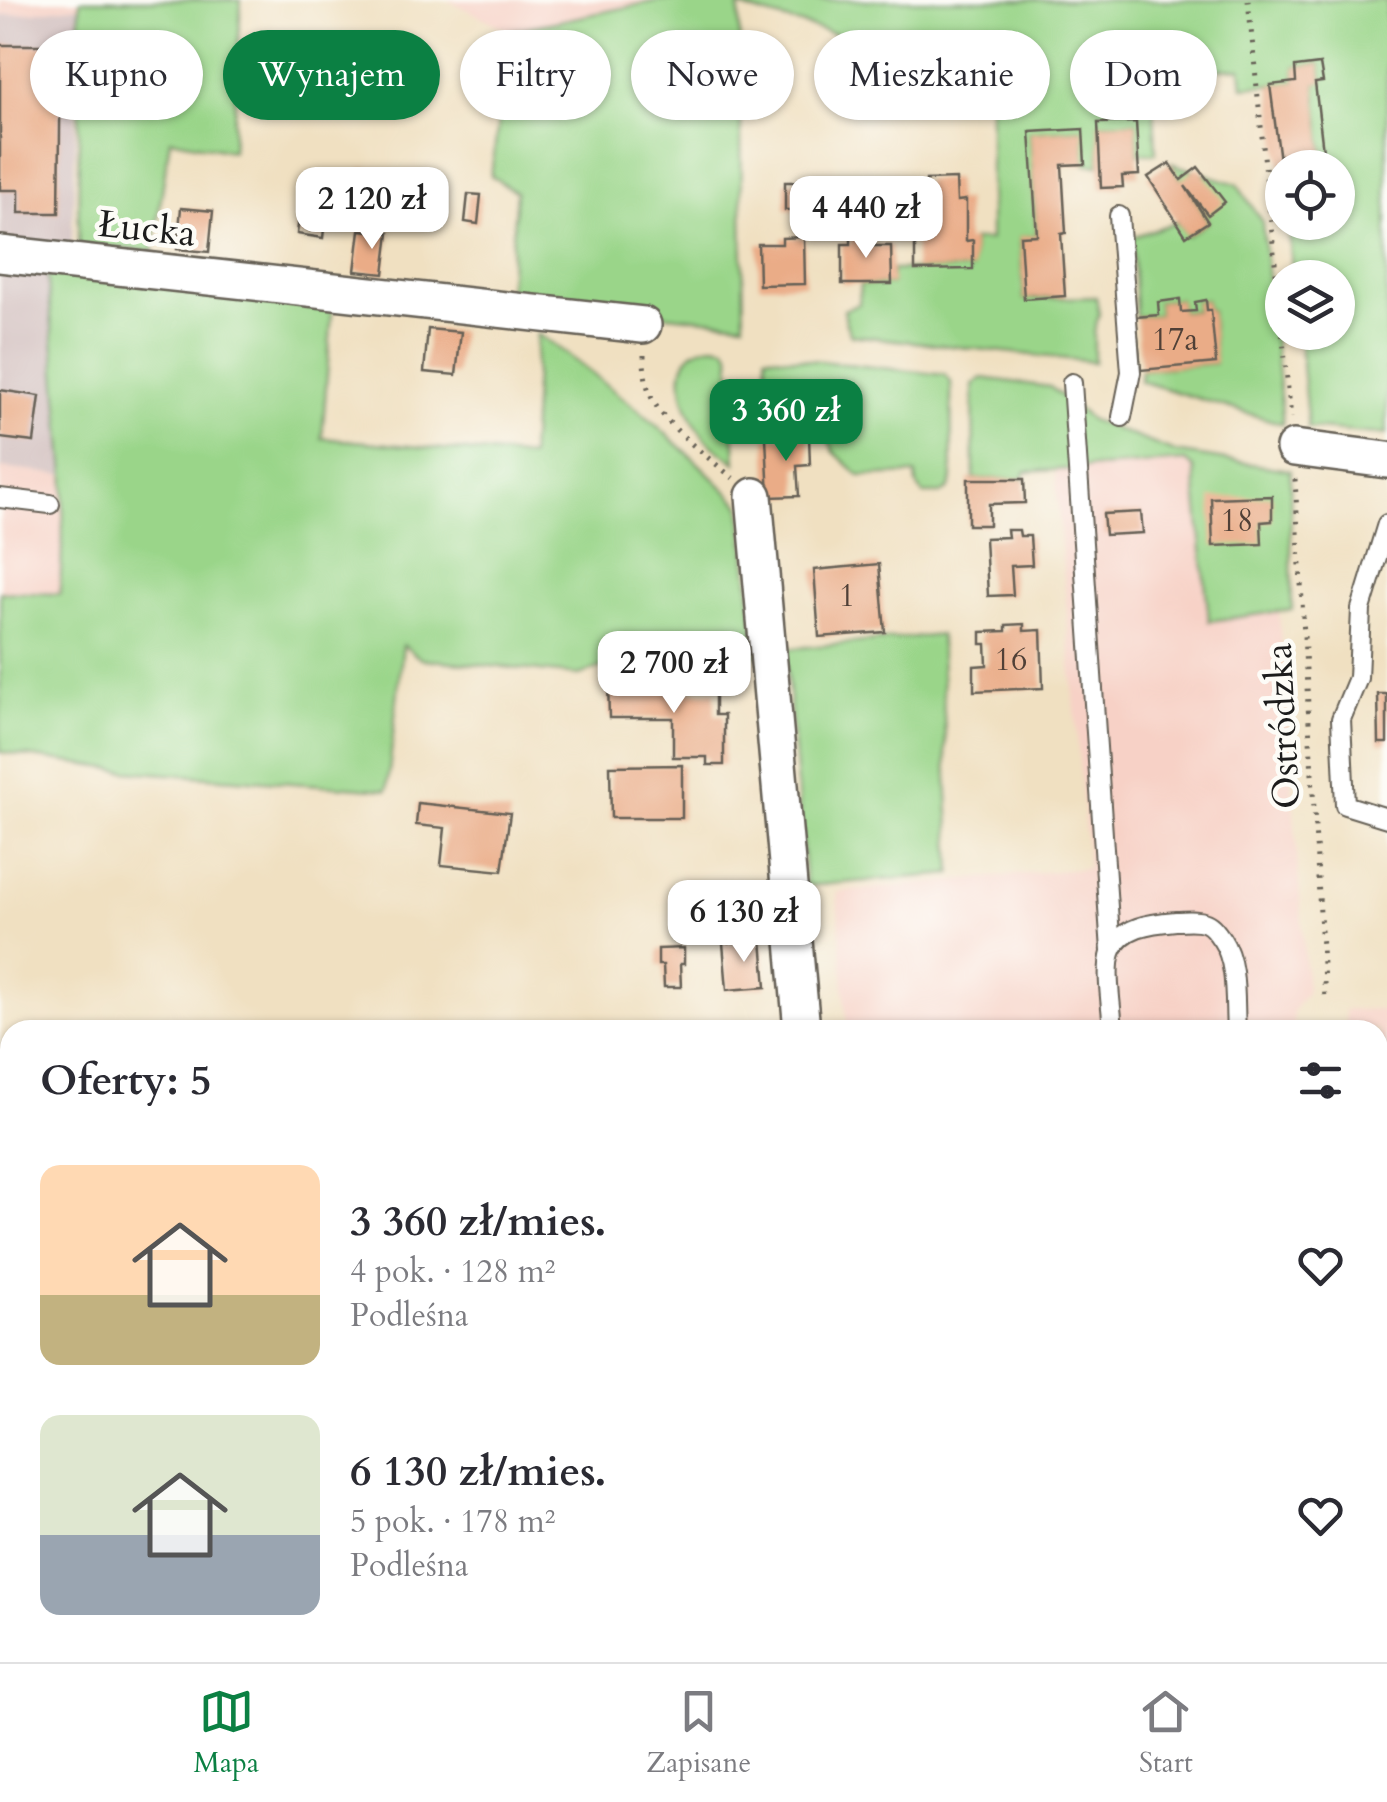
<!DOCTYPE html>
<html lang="pl">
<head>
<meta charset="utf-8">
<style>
	body { margin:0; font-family:Cardo,serif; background:#f7f7f7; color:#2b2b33; height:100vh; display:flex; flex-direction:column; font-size:38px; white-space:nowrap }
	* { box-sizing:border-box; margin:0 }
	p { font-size:32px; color:#7c7c81 }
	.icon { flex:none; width:55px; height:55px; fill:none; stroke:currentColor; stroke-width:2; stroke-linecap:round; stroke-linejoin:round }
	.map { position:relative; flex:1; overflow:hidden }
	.details { position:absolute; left:0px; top:1020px; width:1388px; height:642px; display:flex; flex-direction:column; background:#fff; border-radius:30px 30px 0 0; box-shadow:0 2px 8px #0004 }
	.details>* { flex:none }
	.hud { position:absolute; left:30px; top:30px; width:1328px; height:90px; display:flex; gap:20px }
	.buttons { position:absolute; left:1265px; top:150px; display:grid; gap:20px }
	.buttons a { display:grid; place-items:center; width:90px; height:90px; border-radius:50%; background:#fff; box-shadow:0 2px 8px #0004; font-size:50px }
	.price { position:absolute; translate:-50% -85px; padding:0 22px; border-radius:20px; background:#fff; color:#222; font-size:32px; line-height:65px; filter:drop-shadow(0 2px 5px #0008) }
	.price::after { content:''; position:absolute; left:50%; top:60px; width:30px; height:22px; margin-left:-15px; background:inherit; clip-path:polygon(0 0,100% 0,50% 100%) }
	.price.selected { background:#0b8043; color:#fff }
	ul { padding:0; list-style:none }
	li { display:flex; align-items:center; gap:30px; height:250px; padding:0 40px }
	li span { display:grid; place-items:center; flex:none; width:280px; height:200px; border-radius:20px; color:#555 }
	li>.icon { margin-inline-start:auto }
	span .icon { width:120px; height:120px; fill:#fffc; stroke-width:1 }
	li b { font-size:42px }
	h2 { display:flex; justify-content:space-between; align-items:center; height:120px; padding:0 40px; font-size:42px }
	.tag { padding:0 35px; border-radius:45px; background:#fff; box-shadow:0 2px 8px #0004; font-size:35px; line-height:90px }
	.tag.selected { background:#0b8043; color:#fff }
	.tab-bar { display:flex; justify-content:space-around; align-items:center; height:140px; border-top:2px solid #e1e1e2; background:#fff; font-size:28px; color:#7c7c81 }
	.tab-bar a { display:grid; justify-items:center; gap:5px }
	.tab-bar .selected { color:#0b8043 }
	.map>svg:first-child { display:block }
	.built { fill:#f7d1c6 }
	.industrial { fill:#d2bfbf }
	.green { fill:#9ad589; stroke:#5b7852; stroke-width:2.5 }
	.building { fill:#eaac87 }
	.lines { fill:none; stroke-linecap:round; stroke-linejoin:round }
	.service-casing { stroke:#666156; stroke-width:22 }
	.minor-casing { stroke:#666156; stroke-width:40 }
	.path { stroke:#666156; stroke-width:5; stroke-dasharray:2.5 8; stroke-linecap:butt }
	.service { stroke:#fff; stroke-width:18 }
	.minor { stroke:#fff; stroke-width:35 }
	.labels { text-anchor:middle; stroke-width:9; stroke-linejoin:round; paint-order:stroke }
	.number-label { font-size:32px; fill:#504037 }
	.street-label { font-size:38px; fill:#1c1c1c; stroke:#fdfcf7 }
</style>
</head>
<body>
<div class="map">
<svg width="1387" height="1662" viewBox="0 0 1387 1662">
	<rect width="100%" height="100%" fill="#fdfcf7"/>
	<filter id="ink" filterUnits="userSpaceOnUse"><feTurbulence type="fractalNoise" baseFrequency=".01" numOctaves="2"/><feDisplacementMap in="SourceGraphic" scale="20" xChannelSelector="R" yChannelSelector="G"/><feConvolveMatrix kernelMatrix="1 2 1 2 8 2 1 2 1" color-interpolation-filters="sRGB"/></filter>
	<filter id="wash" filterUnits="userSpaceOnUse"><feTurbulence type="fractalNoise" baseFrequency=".0048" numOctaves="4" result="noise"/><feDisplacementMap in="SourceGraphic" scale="40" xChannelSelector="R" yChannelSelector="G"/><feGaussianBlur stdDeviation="2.25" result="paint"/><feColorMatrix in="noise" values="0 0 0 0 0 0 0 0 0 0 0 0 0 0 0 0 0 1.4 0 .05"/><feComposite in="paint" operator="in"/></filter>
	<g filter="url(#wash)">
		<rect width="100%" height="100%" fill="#f0e0c1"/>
		<path class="built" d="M0,0H104L80,6L0,17Z
			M447,0H661L510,31Z
			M1186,461L1194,468L1209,621L1279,612L1307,991L1293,1011L1294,1030H847L837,892L1088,868L1055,470Z
			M0,468L65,475L60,595L0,592Z
			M1387,1009V1662H1374L1373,1653L1378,1652V1030H1346L1344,1010Z"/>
		<path class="industrial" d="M80,6L72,248L0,240V16Z
			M0,266L47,271L65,475L0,468Z
			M1174,1652V1662H958V1653Z"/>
		<path class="green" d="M80,0H241L232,151L170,139L153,251L78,246Z
			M661,0H1387V435L1308,428L1299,333L1338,332V278L1293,277L1288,223L1338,222V168L1325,167L1315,83L1323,81L1320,64L1295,67L1296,82L1243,87L1241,68L1152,73L1156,153L1138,154L1136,122L1099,123L1100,165L1085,164L1082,129L1030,132L1037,235L1020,237L1024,299L1096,297L1099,314L1094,333V362L851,335L846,324L844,310L859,304L860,284H891L892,270L972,269L973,240H990V77L739,7L744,323L508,298L516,192L491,176L510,31Z
			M1170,163L1237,184L1262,222L1283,424L1140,381L1141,370L1215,363L1211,310H1207L1206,300L1195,302L1196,311L1181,312L1179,299L1158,302L1159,315L1136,317L1132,237L1177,222L1187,236L1208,222Z
			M47,271L333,300L322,438L530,457L537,334L556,346L645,415L694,459L741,505L757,656H635L579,675L421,659L403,645L387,790L127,771L0,752V592L60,594L65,475Z
			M714,345L726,347L730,353L736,462C725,455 714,448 705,438C682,412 663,349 714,345Z
			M766,355L945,375L951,382L952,480L948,490L941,494H923L917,485L916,474L860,476L834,452L823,426L808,414L809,390H768Z
			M982,378L1050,387L1091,420L1175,452L1290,470L1292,610L1209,621L1194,468L1186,461L1025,472L1024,479H974L973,385Z
			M940,635L952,874L806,886L785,649Z
			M0,1319L10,1321V1652H382L383,1662H0Z"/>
		<g id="blocks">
			<path class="building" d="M0,45H61L59,213H19V190H0Z
				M1320,64L1323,82L1315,83L1325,168H1281L1270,85L1296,82L1295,67Z
				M1136,122L1139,175L1122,176L1123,187L1101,188L1098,123Z
				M1083,129L1085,164L1062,165L1066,233L1061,234L1065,296L1024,299L1020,236L1037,235L1030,132Z
				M1170,163L1181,180L1198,167L1225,202L1208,215L1185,186L1208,222L1186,236L1148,177Z
				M362,168L420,175L416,211L358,205Z
				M956,179L957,201L966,200V241L973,240V269L915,270V242H922V216H906V189L926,188V180Z
				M785,182H863V210H785Z
				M468,194L481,195L478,224L465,222Z
				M301,199L327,202L323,238L297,234Z
				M181,208L213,211L209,252L177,249Z
				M851,228H870V246H891L892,284H842V244H851Z
				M360,230L389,233L384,274L355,271Z
				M804,237L805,284L759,285L758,244H782V238Z
				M1180,299L1181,312L1196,311L1195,302L1206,300L1207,310H1211L1216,363L1141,370L1136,317L1159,315L1158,302Z
				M428,329L461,332L456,375L424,372Z
				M0,390L40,396L34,442L0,438Z
				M768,390H809L808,414L768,413Z
				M809,436L810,465L797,466L799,496L769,497L766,438Z
				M968,479H1024L1025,503L989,504V525H968Z
				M1272,496V521L1261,522L1262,544L1213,546L1211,498Z
				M1141,512L1143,533L1105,535L1103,514Z
				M1007,530H1019L1020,536H1030L1032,565L1011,566L1013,595L988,596L985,538L1008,537Z
				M879,564L885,632L819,637L814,570Z
				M1024,624V631L1041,630L1043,688L974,691V666L987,665L986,644H981V632L1006,631V625Z
				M608,681H673V692H715V715H724V765H707V757H673V718H609Z
				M1378,694H1387V743H1379Z
				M682,765V818H611L610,766Z
				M418,803L510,813L502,871L441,865L445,828L416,825Z
				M762,940L766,987L727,990L723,943Z
				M684,948V964H680L681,987H664L663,965H658V949Z
				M1048,1024L1049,1030H1011V1027Z
				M1387,1104V1259H1384L1378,1165V1105Z
				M1378,1421H1387V1475L1378,1476Z
				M1387,1499V1601L1384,1602L1378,1500Z
				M490,1652H511L512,1662H452L451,1658Z
				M986,1652H1013L1012,1662H986Z
				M1016,1652H1061V1662H1016Z
				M1064,1652H1109V1662H1064Z"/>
		</g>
	</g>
	<g filter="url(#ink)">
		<use href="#blocks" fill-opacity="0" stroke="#666156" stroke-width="2.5"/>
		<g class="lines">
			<defs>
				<path id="service" d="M1119,216L1131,372L1122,417
					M1072,383L1111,951
					M0,498L50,504
					M1387,524L1361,609L1358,678L1341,719L1345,805L1387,818
					M1113,1030C1112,1009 1105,972 1111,953C1120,926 1152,923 1176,921C1186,921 1197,919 1206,923C1213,926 1218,934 1222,940C1238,964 1234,1002 1236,1030"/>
				<path id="minor" d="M0,254L643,325
					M1294,448L1387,460
					M754,496L802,1030
					M857,1652L858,1662"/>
			</defs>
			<use href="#service" class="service-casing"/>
			<use href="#minor" class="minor-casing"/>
			<path class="path" d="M1248,0L1291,418
				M644,355C644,368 645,381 650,394C661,423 709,458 733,478
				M1295,479L1325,1000"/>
			<use href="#service" class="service"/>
			<use href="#minor" class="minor"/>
		</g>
	</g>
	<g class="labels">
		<g class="number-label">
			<text x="1175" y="350">17a</text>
			<text x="1237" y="531">18</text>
			<text x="847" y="606">1</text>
			<text x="1011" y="670">16</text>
		</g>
		<g class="street-label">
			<text transform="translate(147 228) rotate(6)" y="13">Łucka</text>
			<text transform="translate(1282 726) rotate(-93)" y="13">Ostródzka</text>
		</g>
	</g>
</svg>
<div class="buttons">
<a><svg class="icon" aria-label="locate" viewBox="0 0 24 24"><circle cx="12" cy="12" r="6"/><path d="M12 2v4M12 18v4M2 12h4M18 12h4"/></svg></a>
<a><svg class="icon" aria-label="layers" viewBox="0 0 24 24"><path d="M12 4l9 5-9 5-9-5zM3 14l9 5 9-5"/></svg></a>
</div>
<b class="price" style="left:372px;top:252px">2 120 zł</b>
<b class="price" style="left:866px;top:261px">4 440 zł</b>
<b class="price selected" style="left:786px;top:464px">3 360 zł</b>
<b class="price" style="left:674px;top:716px">2 700 zł</b>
<b class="price" style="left:744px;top:965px">6 130 zł</b>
<div class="hud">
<a class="tag">Kupno</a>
<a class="tag selected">Wynajem</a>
<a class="tag">Filtry</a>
<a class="tag">Nowe</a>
<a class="tag">Mieszkanie</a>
<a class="tag">Dom</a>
</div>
<section class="details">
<h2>Oferty: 5<svg class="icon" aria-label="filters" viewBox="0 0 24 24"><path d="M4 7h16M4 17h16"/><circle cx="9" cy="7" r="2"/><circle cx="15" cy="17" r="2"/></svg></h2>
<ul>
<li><span style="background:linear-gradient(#ffd9b3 65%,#c2b280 0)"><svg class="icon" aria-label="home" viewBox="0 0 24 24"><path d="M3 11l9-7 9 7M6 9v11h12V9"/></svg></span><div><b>3 360 zł/mies.</b><p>4 pok. · 128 m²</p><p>Podleśna</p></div><svg class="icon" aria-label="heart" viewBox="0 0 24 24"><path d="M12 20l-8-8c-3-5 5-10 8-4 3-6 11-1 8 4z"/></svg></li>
<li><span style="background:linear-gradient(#dfe7d0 60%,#9aa5b1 0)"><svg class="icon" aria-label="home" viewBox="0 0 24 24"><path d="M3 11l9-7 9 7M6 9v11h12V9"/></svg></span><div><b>6 130 zł/mies.</b><p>5 pok. · 178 m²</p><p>Podleśna</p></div><svg class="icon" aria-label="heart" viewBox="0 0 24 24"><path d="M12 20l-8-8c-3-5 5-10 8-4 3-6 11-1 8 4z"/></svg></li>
</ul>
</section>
</div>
<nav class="tab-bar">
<a class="selected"><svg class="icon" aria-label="map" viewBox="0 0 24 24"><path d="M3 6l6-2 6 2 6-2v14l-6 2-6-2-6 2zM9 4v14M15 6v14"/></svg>Mapa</a>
<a><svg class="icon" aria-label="saved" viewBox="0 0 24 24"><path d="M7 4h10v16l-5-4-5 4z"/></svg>Zapisane</a>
<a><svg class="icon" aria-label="home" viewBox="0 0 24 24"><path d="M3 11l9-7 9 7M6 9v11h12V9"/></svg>Start</a>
</nav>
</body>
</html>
